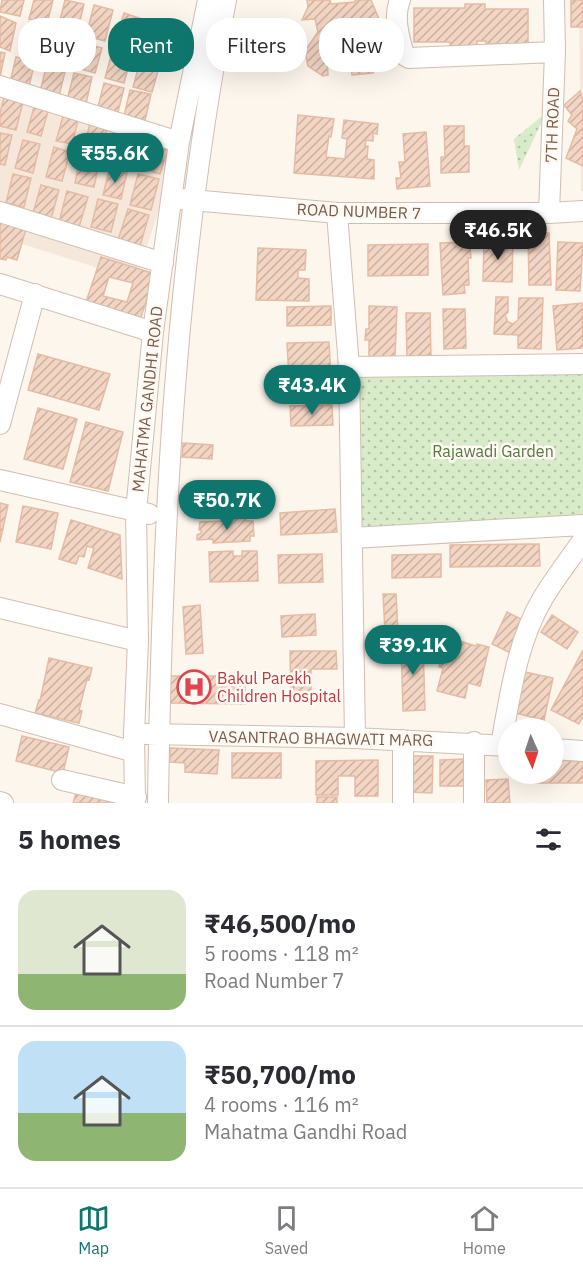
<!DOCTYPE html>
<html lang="en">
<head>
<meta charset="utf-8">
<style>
	body { margin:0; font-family:"IBM Plex Sans",sans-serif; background:#f2f2f3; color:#2b2b33; height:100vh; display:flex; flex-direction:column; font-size:22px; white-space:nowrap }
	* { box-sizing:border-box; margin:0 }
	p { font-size:20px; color:#7c7c81 }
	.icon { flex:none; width:33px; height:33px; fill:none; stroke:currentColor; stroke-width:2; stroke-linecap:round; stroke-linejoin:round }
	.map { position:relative; height:803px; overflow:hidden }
	.sheet { display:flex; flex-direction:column; background:#fff; flex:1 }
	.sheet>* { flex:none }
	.hud { position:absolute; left:18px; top:18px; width:548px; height:54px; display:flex; gap:12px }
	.needle { width:39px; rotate:177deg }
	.tools { position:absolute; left:498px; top:718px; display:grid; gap:12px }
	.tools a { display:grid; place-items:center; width:66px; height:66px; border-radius:50%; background:#fff; box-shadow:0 6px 24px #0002; font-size:30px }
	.price { position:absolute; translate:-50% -51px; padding:0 14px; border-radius:21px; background:#0f766e; color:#fff; font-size:20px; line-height:39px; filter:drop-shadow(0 2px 3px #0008) }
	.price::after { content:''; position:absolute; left:50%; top:36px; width:18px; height:14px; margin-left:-9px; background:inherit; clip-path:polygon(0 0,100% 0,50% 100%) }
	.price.selected { background:#222; color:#fff }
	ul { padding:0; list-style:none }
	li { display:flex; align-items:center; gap:18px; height:150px; padding:0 18px }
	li+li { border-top:2px solid #e1e1e2 }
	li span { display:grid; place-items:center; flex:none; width:168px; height:120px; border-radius:18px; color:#555 }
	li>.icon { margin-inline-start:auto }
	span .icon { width:72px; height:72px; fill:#fffc; stroke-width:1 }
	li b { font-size:26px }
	h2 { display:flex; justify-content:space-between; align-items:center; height:72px; padding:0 18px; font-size:26px }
	.pill { padding:0 21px; border-radius:24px; background:#fff; box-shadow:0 6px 24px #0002; font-size:21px; line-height:54px }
	.pill.selected { background:#0f766e; color:#fff }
	.tabs { display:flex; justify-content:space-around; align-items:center; height:84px; border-top:2px solid #e1e1e2; background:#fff; font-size:16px; color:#7c7c81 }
	.tabs a { display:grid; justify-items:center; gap:3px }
	.tabs .selected { color:#0f766e }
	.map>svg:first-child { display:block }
	.residential { fill:#f5e8da }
	.green { fill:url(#green-dots) }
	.building { fill:url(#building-hatch); stroke:#e6bba3; stroke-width:1.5; fill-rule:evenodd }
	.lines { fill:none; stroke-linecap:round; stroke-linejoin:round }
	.minor-casing { stroke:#d1beb0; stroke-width:22 }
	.minor { stroke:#fff; stroke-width:20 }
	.labels { text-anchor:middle; stroke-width:5; stroke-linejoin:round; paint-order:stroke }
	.street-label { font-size:16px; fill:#7a5c4d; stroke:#fffaf3 }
	.park-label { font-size:16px; fill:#537a41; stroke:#fffaf3 }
	.health-label { font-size:16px; fill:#be3a42; stroke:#fffaf3; text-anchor:start }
</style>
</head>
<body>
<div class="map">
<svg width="583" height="803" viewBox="0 0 583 803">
	<defs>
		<pattern id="green-dots" width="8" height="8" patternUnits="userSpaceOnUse" patternTransform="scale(1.5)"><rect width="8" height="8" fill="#d8ecc9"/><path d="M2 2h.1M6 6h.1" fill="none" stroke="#b4c2a5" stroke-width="1.8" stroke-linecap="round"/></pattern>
		<pattern id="building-hatch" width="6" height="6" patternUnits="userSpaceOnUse" patternTransform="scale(1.5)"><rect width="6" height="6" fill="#f3d5c3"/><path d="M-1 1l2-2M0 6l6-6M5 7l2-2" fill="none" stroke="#cab0a1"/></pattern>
	</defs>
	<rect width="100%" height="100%" fill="#fdf6ec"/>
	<path class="residential" d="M579,0H583V191H581Z
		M0,90L180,145L136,280L0,237Z"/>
	<path class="green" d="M546,113L519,170L514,139Z
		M583,374V525L362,530L359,377Z"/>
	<path class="building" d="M2,0H24L20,16L0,12Z
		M34,0H53L47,24L29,19Z
		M65,0L84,4L77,33L58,28Z
		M307,0H330L331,4L355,2V0H371L379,19L361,28L363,48L381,50L378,61L373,60L375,67L373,73L352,75L351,67H348L347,56L327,58L328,75L323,76L308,66L305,51L318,32L315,19L302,20L308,7Z
		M571,0H583V27H571Z
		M465,4H485V9H528V44H486V41H477V46H450V42H414V8H465Z
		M94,5L113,10L105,41L86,36Z
		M124,13L142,19L133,48L115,42Z
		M0,16L16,23L10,51L0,47Z
		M29,22L46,29L38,57L20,52Z
		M152,24L170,30L161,59L143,53Z
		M56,32L74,37L66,66L48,61Z
		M84,43L102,48L95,73L77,68Z
		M113,49L132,54L124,83L105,78Z
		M0,52L5,53L0,77Z
		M16,57L35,61L28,91L9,87Z
		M141,58L160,64L152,92L133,87Z
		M47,64L65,72L58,100L39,95Z
		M74,73L92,77L85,108L66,104Z
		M104,83L124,88L117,116L97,111Z
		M130,90L151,94L144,125L123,120Z
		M580,91L583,101V166L566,158L577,129L568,121L572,115L564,105Z
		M4,97L23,102L16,130L0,126V113Z
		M35,104L49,108L41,136L27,132Z
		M64,113L79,117L72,144L56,141Z
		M298,115L334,119L331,137L329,136L326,157L345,159L347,139L342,138L344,120L378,124L377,134L373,133V141L366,140L365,146H368L367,159L374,160V179L294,173Z
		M91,120L108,124L101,155L83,150Z
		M444,126H464V146H469V172L441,173V157H445Z
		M121,131L138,136L129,166L112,161Z
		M426,132L430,186L397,189L396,178H401L399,162H405L403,134Z
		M0,133L12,135L5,165L0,164Z
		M150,137L170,143L160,174L140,168Z
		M23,140L40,144L33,173L15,168Z
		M54,147L70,152L62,181L46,177Z
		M81,155L100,159L94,187L75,183Z
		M110,167L127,173L121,199L103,195Z
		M13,174L31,178L24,207L6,203Z
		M138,174L159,179L151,210L130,205Z
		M41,185L59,190L51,219L33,213Z
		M67,191L88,197L79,227L59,222Z
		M98,199L118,204L111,232L91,227Z
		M128,209L149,215L140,246L118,240Z
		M0,216L28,222L17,260L7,257L6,260L0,259Z
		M549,233L551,285H529L528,234Z
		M484,240L513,241L512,282L483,281Z
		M467,242V248L470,247L471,258H468L469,285H464L465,293L443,295L440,243Z
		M558,242L583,243L580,291L556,290Z
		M428,244V275L368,276V245Z
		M258,248L306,250L305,270H298V278L309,279V301L256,300Z
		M101,257L155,274L140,320L86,302ZM109,277L133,283L127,302L103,296Z
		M496,297H508V312L505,315L508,322L513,324L518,320L519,298H543L541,349L518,348V335L494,334Z
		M582,303L583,348L557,350L553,306Z
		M331,306V325L287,326V307Z
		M369,306L397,307L395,357H369V340H365L366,329H369Z
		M443,309H465L466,348L444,349Z
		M406,313H430L431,358H407Z
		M329,342L331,378L289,379L287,343Z
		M38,354L110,374L99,410L28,390Z
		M332,405L333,425L291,426L290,406Z
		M38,408L77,419L63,469L24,459Z
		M86,422L123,432L108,491L70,482Z
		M183,443L213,445L212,459L182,457Z
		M0,503L8,505L0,542Z
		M23,506L58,513L51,549L16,542Z
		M335,509L337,532L281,535L280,513Z
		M245,517L246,521H253L254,536H250V541L213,543V539L197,540V535L201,533V530H199L200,522L228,521V518Z
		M71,520L120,535L122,579L88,568L94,548L87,546L84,557L79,556L76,564L59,559Z
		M539,544L540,566L450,567V545Z
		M233,551V556H242V551H257L258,581L210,582L209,552Z
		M322,554L323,582L279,583L278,555Z
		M441,554V577L392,578V555Z
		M383,594H396L398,631L385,632Z
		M200,605L203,653L186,654L183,607Z
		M507,612L521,619L516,629L525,633L515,655L492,644Z
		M315,614L316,635L282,637L281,616Z
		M552,615L578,632L567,649L541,632Z
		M446,637L476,646L477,644L489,647L480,686L468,683L465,698L437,691L443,668L439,667Z
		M401,642H423L425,710L403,711Z
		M583,650V716L579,724L551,710Z
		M290,651H336L337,669H311V696H291Z
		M49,658L92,668L89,680L87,679L79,710L82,711L79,723L35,713L39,700L40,701Z
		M525,672L553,678L544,720L515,713Z
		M169,676H245V704L169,703Z
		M22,736L69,747L63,773L16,761Z
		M170,748L219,750L217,774L185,772V763L170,762Z
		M232,753H281V778H232Z
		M409,756H433L432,793L408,792Z
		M464,759L465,786H440V760Z
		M378,760V796H355V776H338V795H316V761Z
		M554,760L583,761V783H533V774H554Z
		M508,779L510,803H487L486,780Z
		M78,786L129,803H73Z
		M317,797H337V803H317Z"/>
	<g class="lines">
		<defs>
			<path id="minor" d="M400,0C393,17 399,37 404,55L409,58L555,52
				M0,86L179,142
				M181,199L337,213H549L583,211
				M0,212L163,263
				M337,213L349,367L355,738
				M549,213L555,52L554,0
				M0,284L153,332
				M349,367L583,364
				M0,424L35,294
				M0,480L149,514
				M352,538L583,525
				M0,608L138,641
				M0,714L134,752
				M146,734L355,738L508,746
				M501,745C510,696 517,641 543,598C555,578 570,559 583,540
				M554,749L583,751
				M62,780L136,797
				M0,802L3,803
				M135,803L134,734L138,641L136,512L153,332L179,142L208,0
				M158,803C162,534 174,265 226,0
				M403,803V740
				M474,803V742"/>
		</defs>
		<use href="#minor" class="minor-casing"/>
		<use href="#minor" class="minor"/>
	</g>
	<defs>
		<symbol id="hospital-ring" viewBox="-11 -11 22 22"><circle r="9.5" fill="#fffaf3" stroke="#e0444e" stroke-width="1.5"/><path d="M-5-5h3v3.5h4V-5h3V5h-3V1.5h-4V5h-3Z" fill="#e0444e"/></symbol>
	</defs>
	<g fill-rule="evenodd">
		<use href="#hospital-ring" x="175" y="668" width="38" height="38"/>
	</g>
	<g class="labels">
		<g class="street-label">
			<text transform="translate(552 125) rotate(-88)" y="6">7TH ROAD</text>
			<text transform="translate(359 211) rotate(2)" y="6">ROAD NUMBER 7</text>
			<text transform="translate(147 399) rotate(-84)" y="6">MAHATMA GANDHI ROAD</text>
			<text transform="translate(321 738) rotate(1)" y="6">VASANTRAO BHAGWATI MARG</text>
		</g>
		<g class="park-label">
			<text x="493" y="457">Rajawadi Garden</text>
		</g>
		<g class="health-label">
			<text x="217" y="684">Bakul Parekh<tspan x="217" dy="18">Children Hospital</tspan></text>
		</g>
	</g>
</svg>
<div class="tools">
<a><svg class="needle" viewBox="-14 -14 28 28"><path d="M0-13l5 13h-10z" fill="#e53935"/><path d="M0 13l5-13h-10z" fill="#7c7c81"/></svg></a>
</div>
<b class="price" style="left:115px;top:184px">₹55.6K</b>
<b class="price selected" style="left:498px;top:261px">₹46.5K</b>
<b class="price" style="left:312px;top:416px">₹43.4K</b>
<b class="price" style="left:227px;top:531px">₹50.7K</b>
<b class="price" style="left:413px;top:676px">₹39.1K</b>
<div class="hud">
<a class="pill">Buy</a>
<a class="pill selected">Rent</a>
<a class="pill">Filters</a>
<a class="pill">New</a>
</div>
</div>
<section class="sheet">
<h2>5 homes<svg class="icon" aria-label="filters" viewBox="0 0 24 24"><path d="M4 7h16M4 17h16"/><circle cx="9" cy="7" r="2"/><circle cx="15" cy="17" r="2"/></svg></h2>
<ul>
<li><span style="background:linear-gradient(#dfe7d0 70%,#8fb573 0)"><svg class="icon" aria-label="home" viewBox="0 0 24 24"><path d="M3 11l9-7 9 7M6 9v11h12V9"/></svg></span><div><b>₹46,500/mo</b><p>5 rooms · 118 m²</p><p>Road Number 7</p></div></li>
<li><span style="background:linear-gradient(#bfe0f5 60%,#8fb573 0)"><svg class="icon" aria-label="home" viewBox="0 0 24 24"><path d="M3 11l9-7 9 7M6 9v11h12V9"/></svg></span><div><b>₹50,700/mo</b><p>4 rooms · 116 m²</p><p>Mahatma Gandhi Road</p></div></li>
</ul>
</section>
<nav class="tabs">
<a class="selected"><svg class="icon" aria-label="map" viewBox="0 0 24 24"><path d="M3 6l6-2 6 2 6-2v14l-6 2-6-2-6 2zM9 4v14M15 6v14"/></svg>Map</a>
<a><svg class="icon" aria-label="saved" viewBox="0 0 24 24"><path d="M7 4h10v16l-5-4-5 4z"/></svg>Saved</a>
<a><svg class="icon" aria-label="home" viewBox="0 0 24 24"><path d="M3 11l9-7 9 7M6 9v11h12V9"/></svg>Home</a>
</nav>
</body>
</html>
